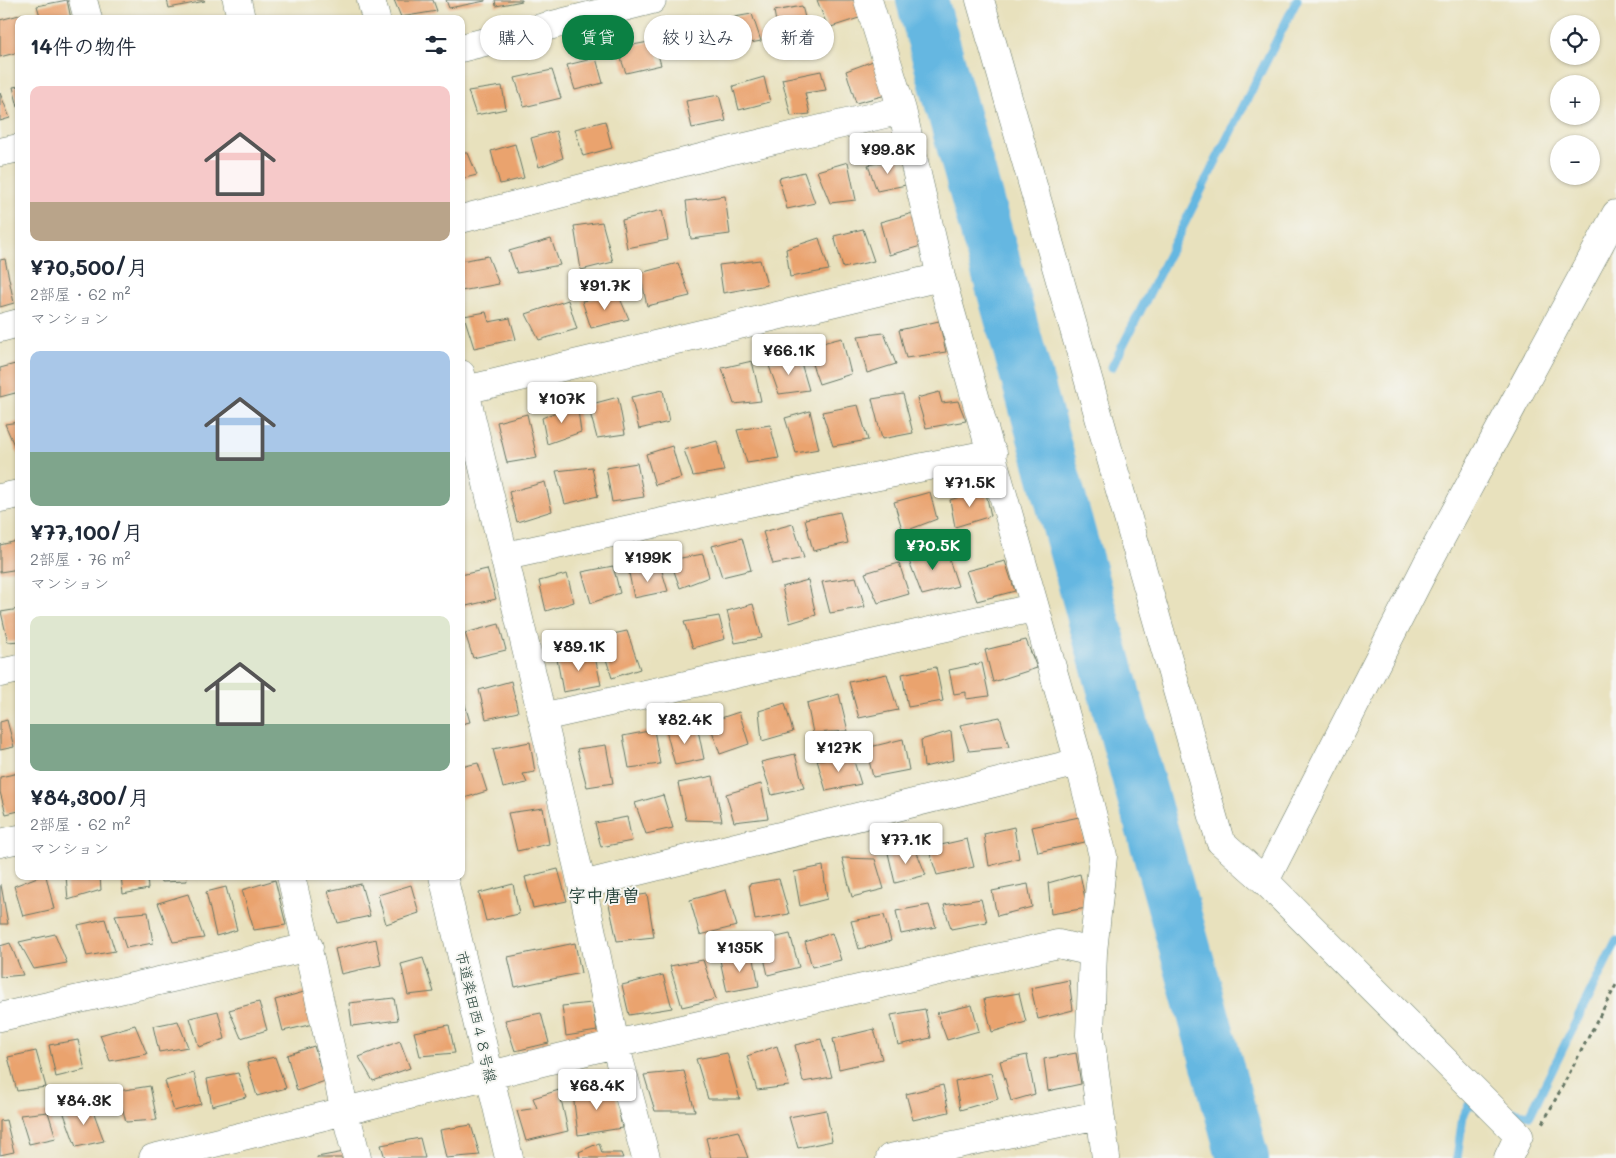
<!DOCTYPE html>
<html lang="ja">
<head>
<meta charset="utf-8">
<style>
	body { margin:0; font-family:Mali,"Klee One",sans-serif; background:#f6f6f7; color:#1f2937; height:100vh; display:flex; flex-direction:column; font-size:19px; white-space:nowrap }
	* { box-sizing:border-box; margin:0 }
	p { font-size:16px; color:#747a83 }
	.icon { flex:none; width:28px; height:28px; fill:none; stroke:currentColor; stroke-width:2; stroke-linecap:round; stroke-linejoin:round }
	.map { position:relative; flex:1; overflow:hidden }
	.sheet { position:absolute; left:15px; top:15px; width:450px; height:865px; display:flex; flex-direction:column; background:#fff; border-radius:10px; box-shadow:0 1px 4px #0004 }
	.sheet>* { flex:none }
	.hud { position:absolute; left:480px; top:15px; width:475px; height:45px; display:flex; gap:10px }
	.fabs { position:absolute; left:1550px; top:15px; display:grid; gap:10px }
	.fabs a { display:grid; place-items:center; width:50px; height:50px; border-radius:50%; background:#fff; box-shadow:0 1px 4px #0004; font-size:25px }
	.price { position:absolute; translate:-50% -42px; padding:0 11px; border-radius:5px; background:#fff; color:#222; font-size:16px; line-height:32px; filter:drop-shadow(0 1px 2px #0008) }
	.price::after { content:''; position:absolute; left:50%; top:30px; width:15px; height:11px; margin-left:-8px; background:inherit; clip-path:polygon(0 0,100% 0,50% 100%) }
	.price.selected { background:#0b8043; color:#fff }
	ul { padding:0; list-style:none }
	li { display:grid; align-content:center; gap:10px; height:265px; padding:0 15px }
	li span { display:grid; place-items:center; height:155px; border-radius:10px; color:#555 }
	li>.icon { margin-inline-start:auto }
	span .icon { width:90px; height:90px; fill:#fffc; stroke-width:1 }
	li b { font-size:21px }
	h2 { display:flex; justify-content:space-between; align-items:center; height:60px; padding:0 15px; font-size:21px }
	.pill { padding:0 18px; border-radius:22px; background:#fff; box-shadow:0 1px 4px #0004; font-size:18px; line-height:45px }
	.pill.selected { background:#0b8043; color:#fff }
	.map>svg:first-child { display:block }
	.lines { fill:none; stroke-linecap:round; stroke-linejoin:round }
	.stream { stroke:#65b7e1; stroke-width:9 }
	.river { stroke:#65b7e1; stroke-width:52 }
	.building { fill:#eaa36e }
	.minor-casing { stroke:#657664; stroke-width:29 }
	.path { stroke:#657664; stroke-width:3; stroke-dasharray:4 4; stroke-linecap:butt }
	.minor { stroke:#fff; stroke-width:28 }
	.labels { text-anchor:middle; stroke-width:4; stroke-linejoin:round; paint-order:stroke }
	.street-label { font-size:15px; fill:#1f3d34; stroke:#f6f6f2 }
	.quarter-label { font-size:18px; font-weight:bold; fill:#1f3d34; stroke:#f6f6f2 }
</style>
</head>
<body>
<div class="map">
<svg width="1616" height="1158" viewBox="0 0 1616 1158">
	<rect width="100%" height="100%" fill="#f6f6f2"/>
	<filter id="ink" filterUnits="userSpaceOnUse"><feTurbulence type="fractalNoise" baseFrequency=".02" numOctaves="2"/><feDisplacementMap in="SourceGraphic" scale="10" xChannelSelector="R" yChannelSelector="G"/><feConvolveMatrix kernelMatrix="1 2 1 2 8 2 1 2 1" color-interpolation-filters="sRGB"/></filter>
	<filter id="wash" filterUnits="userSpaceOnUse"><feTurbulence type="fractalNoise" baseFrequency=".0096" numOctaves="4" result="noise"/><feDisplacementMap in="SourceGraphic" scale="20" xChannelSelector="R" yChannelSelector="G"/><feGaussianBlur stdDeviation="1.12" result="paint"/><feColorMatrix in="noise" values="0 0 0 0 0 0 0 0 0 0 0 0 0 0 0 0 0 1.4 0 .05"/><feComposite in="paint" operator="in"/></filter>
	<g filter="url(#wash)">
		<rect width="100%" height="100%" fill="#e8e1bd"/>
		<g class="lines">
			<path class="stream" d="M1112,367L1297,0
				M1505,1111L1530,1115L1616,941
				M1457,1158L1463,1116L1469,1105L1482,1107"/>
			<path class="river" d="M922,0L1243,1158"/>
		</g>
		<g id="blocks">
			<path class="building" d="M67,0L71,19H41L37,6Z
				M167,0H204L205,1L169,8Z
				M394,0H433L437,11L401,17Z
				M446,0H485V1L449,8Z
				M495,0H522V1L496,6Z
				M817,0H855L862,17L828,28Z
				M802,6L809,33L779,39L774,11Z
				M23,14L24,19H19V52L0,57V20Z
				M752,14L761,41L729,47L722,19Z
				M709,24L716,52L684,55L677,29Z
				M654,41L661,65L626,73L617,48Z
				M596,58L603,83L575,90L567,65Z
				M873,61L886,95L856,103L846,71Z
				M552,70L561,98L524,107L515,78Z
				M821,71L826,90L805,93L810,114L791,116L782,79Z
				M764,77L770,102L739,110L733,86Z
				M19,86V107H18L13,87Z
				M502,86L506,109L476,115L468,91Z
				M0,93L10,118L0,121Z
				M719,95L726,121L692,128L686,101Z
				M605,121L612,148L583,156L575,129Z
				M556,131L563,158L539,167L531,138Z
				M515,144L524,178L500,184L491,151Z
				M461,153H468L477,175L461,179Z
				M899,158L906,185L877,191L868,165Z
				M848,162L856,200L830,203L817,171Z
				M804,172L815,203L787,209L779,178Z
				M725,196L730,234L691,239L686,201Z
				M662,210L668,240L627,248L622,220Z
				M913,213L921,246L889,255L880,222Z
				M602,222L613,262L581,270L574,226Z
				M863,229L874,261L843,268L834,236Z
				M819,238L829,270L790,277L786,249Z
				M551,239L560,265L517,273L509,251Z
				M488,256L499,284L461,291V261Z
				M5,259L14,303L0,307V260Z
				M760,260L767,285L723,293L719,265Z
				M678,263L690,296L647,306L640,273Z
				M618,294L629,319L591,328L582,301Z
				M568,300L577,329L539,340L526,314Z
				M486,312L489,322L510,318L516,339L474,348L464,316Z
				M939,321L946,352L906,358L899,330Z
				M884,333L896,364L867,373L858,336Z
				M842,338L851,374L819,384L806,347Z
				M799,356L809,390L779,394L768,363Z
				M752,361L761,401L734,404L722,368Z
				M19,363V392L0,397V368Z
				M663,390L669,422L639,429L631,397Z
				M939,392L942,403L958,401L966,421L926,428L917,398Z
				M903,394L913,433L882,439L872,399Z
				M618,397L625,434L597,438L588,405Z
				M577,403L581,432L547,444L542,418Z
				M858,405L868,440L833,446L822,412Z
				M810,411L819,449L796,453L785,418Z
				M527,414L537,458L507,463L497,422Z
				M19,422V457L5,424Z
				M770,425L779,458L747,463L737,430Z
				M717,441L724,471L693,476L684,450Z
				M672,446L681,478L655,485L646,454Z
				M637,463L644,497L612,502L606,468Z
				M592,467L598,496L565,504L556,471Z
				M545,482L552,511L517,522L509,492Z
				M985,489L991,516L955,527L950,500Z
				M930,492L937,519L903,532L894,502Z
				M840,512L848,543L813,551L805,519Z
				M793,524L804,558L773,564L763,532Z
				M742,538L751,570L722,577L712,546Z
				M17,541L19,569L0,572V545Z
				M945,547L958,586L922,595L908,558Z
				M703,554L709,577L680,588L670,560Z
				M1005,561L1015,591L977,601L966,571Z
				M899,563L909,594L878,603L865,573Z
				M613,566L620,593L591,603L582,572Z
				M661,568L668,591L634,598L629,573Z
				M487,569L496,599L462,607L461,575Z
				M567,574L574,602L546,611L539,581Z
				M856,577L865,607L830,613L822,582Z
				M808,580L816,615L790,623L782,587Z
				M753,604L762,638L735,643L727,611Z
				M19,609V641L8,642L1,612Z
				M719,616L725,639L693,648L684,622Z
				M499,624L506,650L473,658L465,633Z
				M627,631L640,669L612,678L599,637Z
				M1026,640L1037,668L993,682L985,650Z
				M594,652L601,685L563,692L557,659Z
				M982,663L989,696L966,699V692L954,694L949,670Z
				M936,667L943,701L908,707L902,674Z
				M887,674L898,710L859,718L849,682Z
				M511,681L518,712L486,719L479,690Z
				M461,691L470,722L461,724Z
				M839,694L848,731L813,733L807,703Z
				M785,703L793,732L762,741L759,711Z
				M739,712L749,744L720,754L709,722Z
				M1000,717L1009,747L969,751L960,725Z
				M7,720L14,747L0,750V722Z
				M697,725L704,759L675,765L666,730Z
				M654,730L660,764L629,768L623,736Z
				M951,731L954,760L924,767L921,740Z
				M903,739L909,770L873,777L866,748Z
				M530,742L535,772L523,774L527,783L503,788L493,749Z
				M606,745L613,783L587,787L577,749Z
				M795,754L804,788L772,795L761,762Z
				M852,755L861,784L826,791L817,760Z
				M478,763L487,791L461,799V767Z
				M19,773V811L6,814L0,792V777Z
				M713,776L722,821L686,820L678,783Z
				M761,784L768,818L734,822L726,794Z
				M663,795L673,828L646,834L635,803Z
				M543,808L549,844L517,851L508,813Z
				M627,817L632,841L601,847L595,823Z
				M1079,817L1085,842L1038,852L1032,827Z
				M1014,827L1019,858L989,866L984,834Z
				M967,839L974,867L937,875L928,848Z
				M915,848L926,875L895,883L888,853Z
				M842,858L875,859L884,889L852,897Z
				M823,866L827,899L800,906L794,872Z
				M558,869L567,901L533,908L525,877Z
				M1080,874L1087,908L1051,914L1048,883Z
				M40,876H46L54,909L23,916L14,886Z
				M66,876H100L101,890L68,900Z
				M121,876H147L148,889L123,894Z
				M160,876H186L187,881L161,882Z
				M779,879L789,914L755,920L749,884Z
				M275,880L286,925L254,930L242,890Z
				M361,884L370,916L338,923L328,891Z
				M513,884L519,914L486,921L479,893Z
				M1028,884L1032,907L997,916L992,891Z
				M0,885H1L8,924H0Z
				M411,885L419,913L386,924L378,895Z
				M226,887L237,930L216,936L206,892Z
				M726,890L737,926L700,935L690,900Z
				M188,894L204,938L173,942L158,903Z
				M647,894L654,937L617,941L608,900Z
				M981,899L987,922L951,929L944,905Z
				M929,905L936,927L901,934L896,911Z
				M148,912L153,943L126,948L115,915Z
				M884,915L891,941L859,949L851,921Z
				M105,919L115,951L87,956L78,925Z
				M832,933L841,960L812,967L805,942Z
				M55,934L67,963L34,969L19,942Z
				M790,934L799,967L768,975L760,941Z
				M376,939L381,965L341,974L335,949Z
				M10,943L23,975L0,977V946Z
				M575,943L581,973L515,987L508,957Z
				M753,954L759,986L727,992L720,960Z
				M423,958L434,992L408,995L401,964Z
				M703,960L716,999L682,1007L670,966Z
				M663,975L672,1008L629,1015L622,985Z
				M1069,980L1073,1010L1038,1019L1031,988Z
				M304,992L313,1024L283,1031L275,1000Z
				M1019,993L1026,1022L992,1032L984,999Z
				M394,998L398,1020L352,1026L349,1003Z
				M259,1002L267,1030L241,1038L229,1010Z
				M592,1003L597,1031L566,1036L562,1006Z
				M972,1005L979,1031L947,1040L937,1013Z
				M925,1009L931,1038L898,1045L891,1015Z
				M218,1011L225,1039L199,1047L190,1018Z
				M541,1013L549,1043L515,1051L505,1020Z
				M178,1021L188,1047L159,1052L153,1026Z
				M135,1025L147,1054L110,1061L100,1035Z
				M449,1025L455,1053L420,1056L414,1032Z
				M874,1029L882,1059L839,1069L833,1039Z
				M821,1039L832,1077L803,1082L795,1045Z
				M78,1040L85,1070L56,1077L49,1045Z
				M400,1041L410,1068L373,1081L359,1057Z
				M314,1046L325,1081L297,1091L287,1055Z
				M777,1046L789,1086L757,1090L747,1056Z
				M36,1051L46,1087L17,1091L8,1057Z
				M727,1053L740,1099H708L696,1059Z
				M1076,1053L1081,1084L1048,1091L1044,1059Z
				M1027,1055L1035,1094L1011,1101L1000,1061Z
				M275,1057L286,1088L257,1096L247,1063Z
				M684,1071L695,1111H655L644,1075Z
				M194,1073L201,1104L174,1111L165,1081Z
				M238,1073L246,1097L212,1106L207,1079Z
				M991,1073L998,1099L960,1110L955,1081Z
				M943,1085L949,1112L913,1120L906,1094Z
				M150,1086L157,1120L126,1122L118,1091Z
				M614,1086L622,1128L578,1135L573,1094Z
				M559,1090L568,1131L526,1141L517,1111L537,1108L533,1098Z
				M91,1105L104,1141L76,1147L63,1111Z
				M826,1110L832,1141L798,1148L789,1117Z
				M48,1112L56,1138L29,1144L20,1115Z
				M6,1120L14,1152L0,1155V1121Z
				M471,1125L480,1155L446,1158L440,1130Z
				M738,1131L748,1158H711L706,1138Z
				M420,1138L425,1158H385L381,1145Z
				M599,1143L602,1153H621L623,1158H580L579,1152Z
				M344,1152L345,1158H317V1157Z"/>
		</g>
	</g>
	<g filter="url(#ink)">
		<use href="#blocks" fill-opacity="0" stroke="#657664" stroke-width="1"/>
		<g class="lines">
			<defs>
				<path id="minor" d="M83,0L88,19
					M237,0L241,19
					M371,0L376,19
					M868,0L902,110L941,277L1079,762L1103,856L1093,952L1090,1035L1106,1158
					M980,0L1220,841L1265,881L1519,1135L1508,1158
					M461,48L652,0
					M0,152L19,148
					M461,219L724,152L902,110
					M0,328L19,323
					M461,374L582,885L615,1044L646,1158
					M461,391L941,277
					M0,498L19,494
					M506,556L809,490L993,453
					M0,673L19,669
					M542,717L1033,608
					M0,843L19,839
					M291,876L345,1111L615,1044L1058,944L1093,952
					M443,876L509,1158
					M1265,881L1426,566L1616,214
					M582,885L1079,762
					M0,1017L309,947
					M153,1158L345,1111L357,1158
					M890,1158L1099,1115"/>
			</defs>
			<use href="#minor" class="minor-casing"/>
			<path class="path" d="M1543,1123L1616,985"/>
			<use href="#minor" class="minor"/>
		</g>
	</g>
	<g class="labels">
		<g class="street-label">
			<text transform="translate(476 1017) rotate(77)" y="5">市道楽田西４８号線</text>
		</g>
		<g class="quarter-label">
			<text x="604" y="902">字中唐曽</text>
		</g>
	</g>
</svg>
<div class="fabs">
<a><svg class="icon" aria-label="locate" viewBox="0 0 24 24"><circle cx="12" cy="12" r="6"/><path d="M12 2v4M12 18v4M2 12h4M18 12h4"/></svg></a>
<a>+</a>
<a>−</a>
</div>
<b class="price" style="left:888px;top:175px">¥99.8K</b>
<b class="price" style="left:605px;top:311px">¥91.7K</b>
<b class="price" style="left:789px;top:376px">¥66.1K</b>
<b class="price" style="left:562px;top:424px">¥107K</b>
<b class="price" style="left:970px;top:508px">¥71.5K</b>
<b class="price selected" style="left:933px;top:571px">¥70.5K</b>
<b class="price" style="left:648px;top:583px">¥199K</b>
<b class="price" style="left:579px;top:672px">¥89.1K</b>
<b class="price" style="left:685px;top:745px">¥82.4K</b>
<b class="price" style="left:839px;top:773px">¥127K</b>
<b class="price" style="left:906px;top:865px">¥77.1K</b>
<b class="price" style="left:740px;top:973px">¥135K</b>
<b class="price" style="left:597px;top:1111px">¥68.4K</b>
<b class="price" style="left:84px;top:1126px">¥84.3K</b>
<div class="hud">
<a class="pill">購入</a>
<a class="pill selected">賃貸</a>
<a class="pill">絞り込み</a>
<a class="pill">新着</a>
</div>
<section class="sheet">
<h2>14件の物件<svg class="icon" aria-label="filters" viewBox="0 0 24 24"><path d="M4 7h16M4 17h16"/><circle cx="9" cy="7" r="2"/><circle cx="15" cy="17" r="2"/></svg></h2>
<ul>
<li><span style="background:linear-gradient(#f6c9c9 75%,#b9a48a 0)"><svg class="icon" aria-label="home" viewBox="0 0 24 24"><path d="M3 11l9-7 9 7M6 9v11h12V9"/></svg></span><div><b>¥70,500/月</b><p>2部屋 · 62 m²</p><p>マンション</p></div></li>
<li><span style="background:linear-gradient(#a9c7e8 65%,#7fa58c 0)"><svg class="icon" aria-label="home" viewBox="0 0 24 24"><path d="M3 11l9-7 9 7M6 9v11h12V9"/></svg></span><div><b>¥77,100/月</b><p>2部屋 · 76 m²</p><p>マンション</p></div></li>
<li><span style="background:linear-gradient(#dfe7d0 70%,#7fa58c 0)"><svg class="icon" aria-label="home" viewBox="0 0 24 24"><path d="M3 11l9-7 9 7M6 9v11h12V9"/></svg></span><div><b>¥84,300/月</b><p>2部屋 · 62 m²</p><p>マンション</p></div></li>
</ul>
</section>
</div>
</body>
</html>
